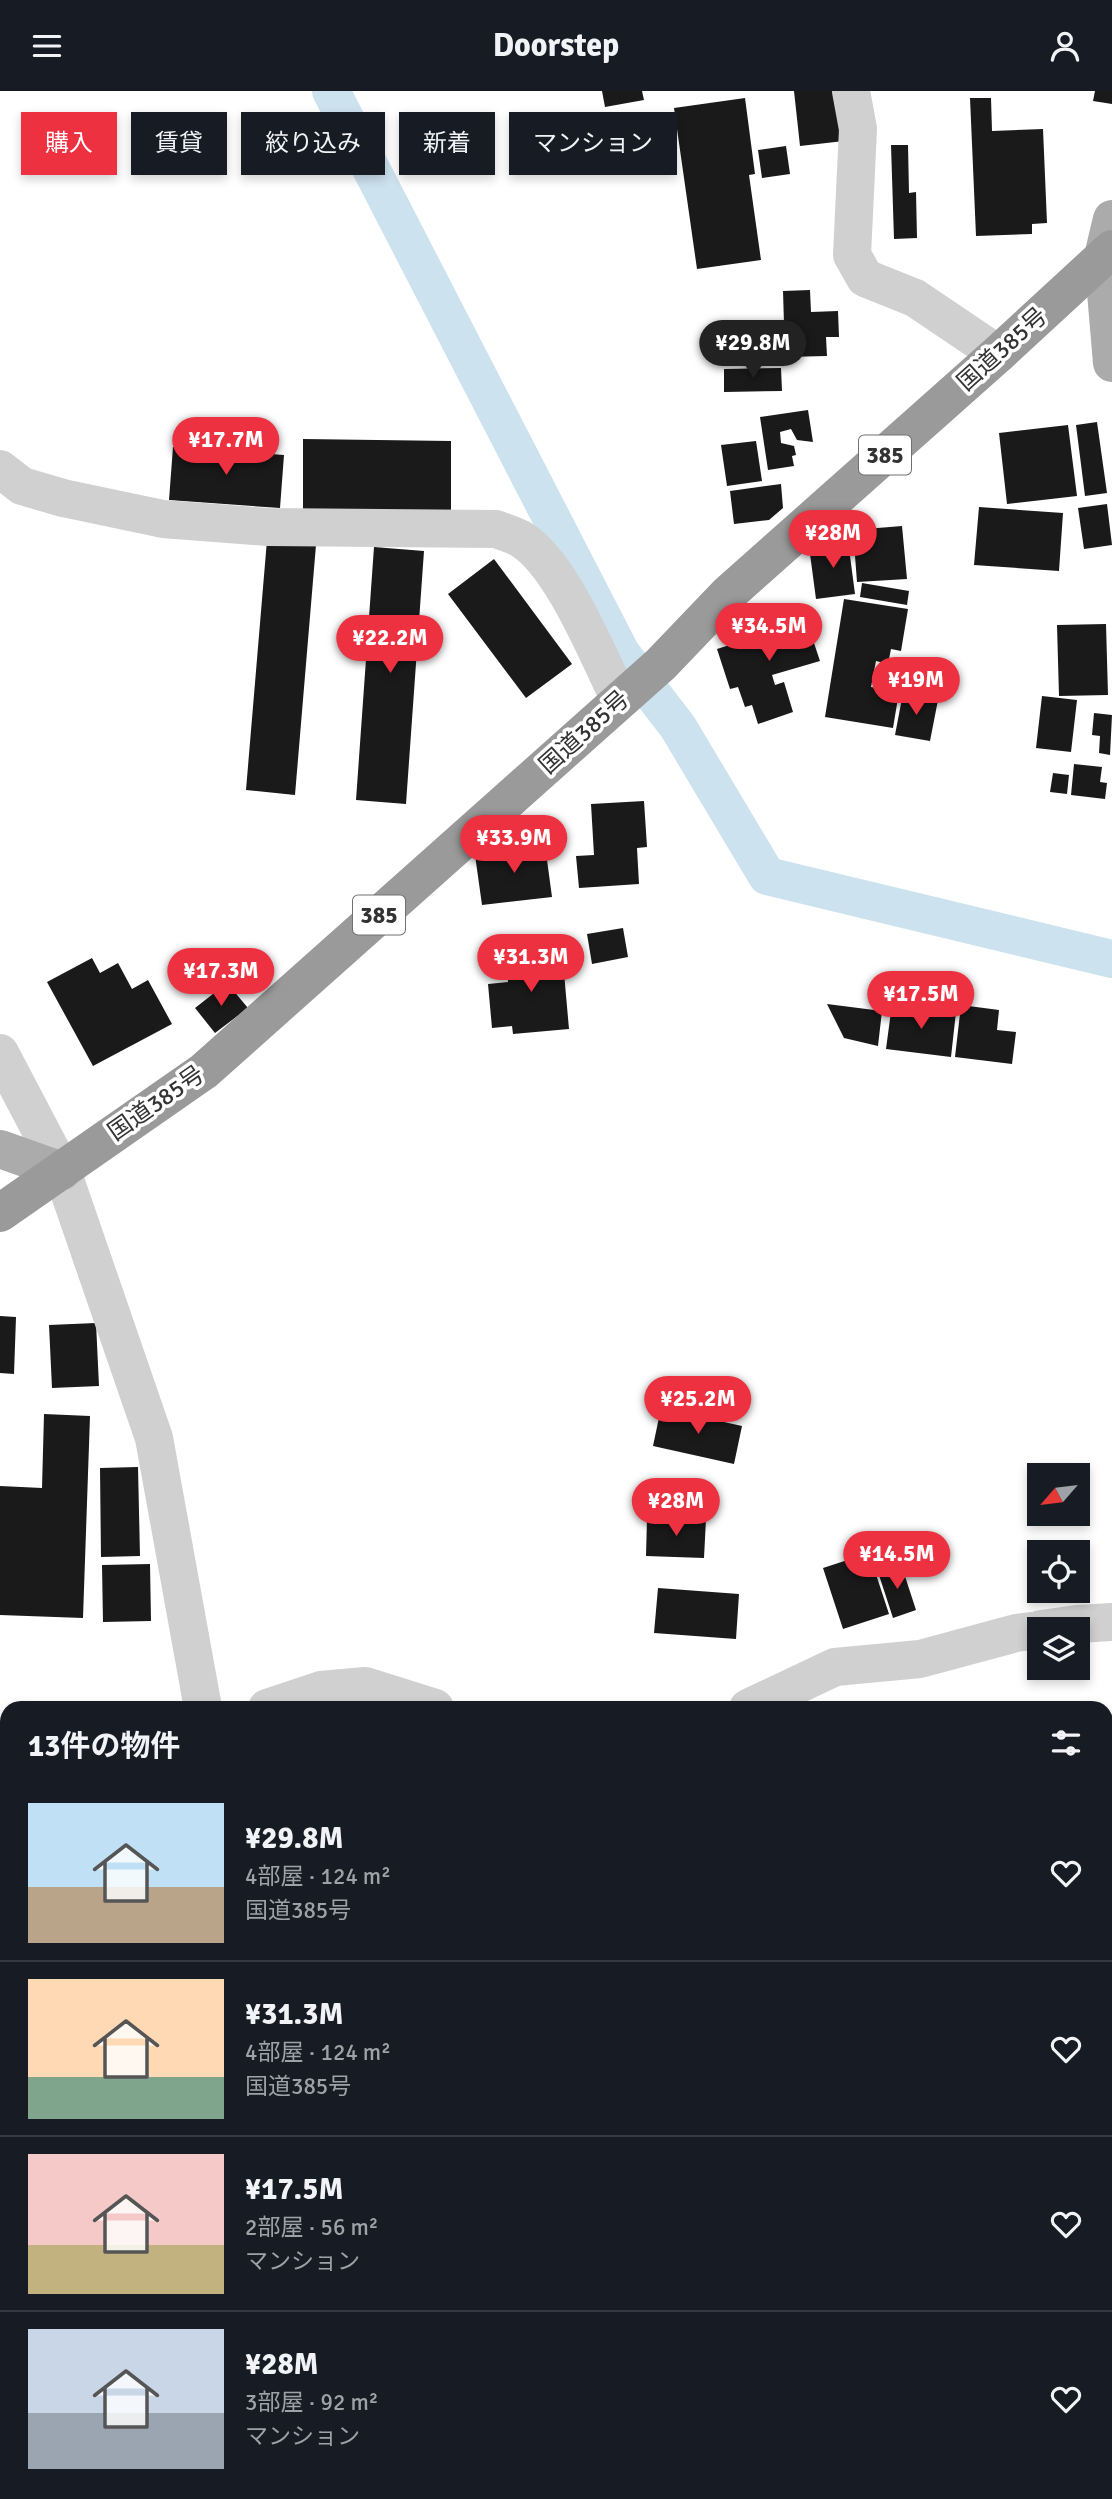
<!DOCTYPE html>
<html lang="ja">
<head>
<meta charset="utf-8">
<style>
	body { margin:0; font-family:Signika,"Noto Sans JP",sans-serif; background:#20242c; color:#f1f3f6; height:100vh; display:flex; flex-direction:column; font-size:26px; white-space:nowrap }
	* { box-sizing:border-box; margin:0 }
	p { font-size:23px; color:#9ea1a6 }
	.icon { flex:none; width:38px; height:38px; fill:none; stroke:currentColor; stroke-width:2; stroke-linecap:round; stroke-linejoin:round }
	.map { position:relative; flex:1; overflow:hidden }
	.panel { position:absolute; left:0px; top:1610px; width:1113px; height:798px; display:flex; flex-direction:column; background:#171b24; border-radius:21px 21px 0 0; box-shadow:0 4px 10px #0003 }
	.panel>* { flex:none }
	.top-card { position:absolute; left:21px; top:21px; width:700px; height:63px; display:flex; gap:14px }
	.needle { width:46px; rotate:242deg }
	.tools { position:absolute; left:1027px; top:1372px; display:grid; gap:14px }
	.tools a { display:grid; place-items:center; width:63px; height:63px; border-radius:0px; background:#171b24; box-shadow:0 4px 10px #0003; font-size:35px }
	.price { position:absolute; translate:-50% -60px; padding:0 16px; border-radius:24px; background:#ed3140; color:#fff; font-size:23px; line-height:46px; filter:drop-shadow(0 2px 4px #0008) }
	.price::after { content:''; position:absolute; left:50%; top:42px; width:21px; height:16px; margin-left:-10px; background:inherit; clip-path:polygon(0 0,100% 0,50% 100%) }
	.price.selected { background:#222; color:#fff }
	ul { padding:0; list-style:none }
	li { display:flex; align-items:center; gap:21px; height:175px; padding:0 28px }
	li+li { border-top:2px solid #363941 }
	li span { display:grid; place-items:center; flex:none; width:196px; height:140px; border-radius:0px; color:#555 }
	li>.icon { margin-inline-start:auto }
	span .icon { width:84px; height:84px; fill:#fffc; stroke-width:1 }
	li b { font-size:30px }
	h2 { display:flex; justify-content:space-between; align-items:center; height:84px; padding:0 28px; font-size:30px }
	.pill { padding:0 24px; border-radius:0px; background:#171b24; box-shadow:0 4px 10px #0003; font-size:24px; line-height:63px }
	.pill.selected { background:#ed3140; color:#fff }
	header { display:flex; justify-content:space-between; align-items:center; height:91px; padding:0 28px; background:#171b24; font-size:32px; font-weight:700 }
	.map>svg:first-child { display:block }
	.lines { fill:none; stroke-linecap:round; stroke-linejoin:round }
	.canal { stroke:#cde2ef; stroke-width:38 }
	.building { fill:#1a1a1a }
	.minor { stroke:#d0d0d0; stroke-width:38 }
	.major { stroke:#ababab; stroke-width:38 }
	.highway { stroke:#9a9a9a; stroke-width:38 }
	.labels { text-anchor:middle; stroke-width:7; stroke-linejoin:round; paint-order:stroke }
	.shield { fill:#fff; stroke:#707070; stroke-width:2 }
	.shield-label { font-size:23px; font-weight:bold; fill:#333 }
	.street-label { font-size:24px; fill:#333; stroke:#fff }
</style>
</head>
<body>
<header><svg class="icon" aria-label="menu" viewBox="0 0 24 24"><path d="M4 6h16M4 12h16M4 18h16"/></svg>Doorstep<svg class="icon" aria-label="person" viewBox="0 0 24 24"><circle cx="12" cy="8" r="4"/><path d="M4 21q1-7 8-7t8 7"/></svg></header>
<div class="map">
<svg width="1112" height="2408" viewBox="0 0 1112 2408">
	<rect width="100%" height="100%" fill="#fff"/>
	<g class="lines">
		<path class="canal" d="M331,0L621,562L678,636L767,785L1112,868"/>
	</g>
	<path class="building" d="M602,0H642L644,9L605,16Z
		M794,0H839L844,50L800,55Z
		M1095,0H1112V13L1093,10Z
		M745,7L755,83L749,84L761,169L697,178L674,17Z
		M970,7H991L992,40L1043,38L1047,132L1032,133V143L976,145Z
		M891,54H908L909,102L916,101L917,147L894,148Z
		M786,55L790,83L762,87L758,59Z
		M810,199L811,221L838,220L839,246H826L827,265L785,266L783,200Z
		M781,277L782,300L724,301V278Z
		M808,319L813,351L797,349L791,338L780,341L781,352L794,355L796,364L792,365L794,375L768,379L760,326Z
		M1097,331L1107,402L1085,405L1076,334Z
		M1068,334L1077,405L1007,413L999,342Z
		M303,348L451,350V431L303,429Z
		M756,350L762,390L727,395L721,354Z
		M173,356L284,364L280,417L169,409Z
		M781,393L783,417L769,429L734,433L730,400Z
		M1107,413L1112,454L1084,458L1078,417Z
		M979,416L1063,422L1059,480L974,474Z
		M902,435L907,488L857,491L853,439Z
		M847,442L855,503L816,508L810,463Z
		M267,449L316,454L295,704L246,699Z
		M374,456L424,460L406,713L356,709Z
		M494,468L572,573L526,607L448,503Z
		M862,492L909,500L907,514L860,506Z
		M844,508L908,518L901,560L891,558L888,573L876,570L871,596L899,601L893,637L825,626Z
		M803,519L820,570L772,584L775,594L784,591L793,621L758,633L752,614L745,616L738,596L730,598L717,558L755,546L751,535Z
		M1106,533L1108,604L1059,605L1057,534Z
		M903,602L938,609L930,650L895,644Z
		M1042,605L1077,609L1071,661L1036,657Z
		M1094,622L1112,624L1110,664L1099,662L1100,645L1092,644Z
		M1074,673L1102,676L1100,691L1107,692L1105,708L1071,704Z
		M1053,682L1069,684L1067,703L1050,701Z
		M644,710L647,756L637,757L639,793L579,797L576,765L594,764L591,713Z
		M545,754L552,806L482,814L475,764Z
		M623,837L628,866L592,873L587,843Z
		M562,859L569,938L513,943L512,935L492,937L488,893L508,891L506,863Z
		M92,867L100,882L118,872L132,898L148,889L172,933L93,975L47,891Z
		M227,892L248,917L215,942L195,917Z
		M827,913L882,920L878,955L844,947Z
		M892,913L956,921L951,966L886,958Z
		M961,914L999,919L997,939L1016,941L1012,973L955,966Z
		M0,1225L16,1226L14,1283L0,1282Z
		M96,1232L99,1295L52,1297L49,1234Z
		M661,1317L742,1335L734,1373L653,1355Z
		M44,1323L90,1325L83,1527L0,1524V1395L42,1397Z
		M138,1376L140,1465L101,1466L100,1377Z
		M647,1427L706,1428L704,1467L646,1465Z
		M869,1462L889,1523L843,1538L823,1477Z
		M150,1473L151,1530L103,1531L102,1474Z
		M901,1473L916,1519L893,1527L878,1481Z
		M658,1497L739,1503L736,1548L654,1542Z
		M0,1911L7,1912V1947L0,1946Z
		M0,1951L7,1952V1973H0Z
		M1112,1973V2030L1106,2031V1974Z
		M1112,2055V2108L1106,2109V2056Z
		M1112,2145V2224H1108L1106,2146Z
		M0,2393H7V2401H70V2408H0Z
		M80,2401H122V2405L80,2406Z
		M144,2401H183V2404L199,2408H143Z
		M216,2401H250L257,2402L256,2408H215Z
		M540,2401H609L607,2408H538Z
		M728,2401H780L778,2408H735L727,2406Z
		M839,2401H928L927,2408H838Z"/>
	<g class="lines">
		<path class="minor" d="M851,0L858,38L852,164L865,187L915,207L998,263
			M0,378L22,395L63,407L163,428L268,436L496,438C504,441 514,444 521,448C562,473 598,565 620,609
			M0,962L62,1080L154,1347L203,1617
			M1041,1538L1077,1533L1112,1531
			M267,1617L321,1599L365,1595L435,1617
			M748,1617L835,1576L920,1568L1016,1542L1040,1539
			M1106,2270L1112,2269
			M0,2359L7,2356
			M347,2408V2401
			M815,2408L816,2401"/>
		<path class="major" d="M1112,128L1103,166L1112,272
			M0,1058L62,1080"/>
		<path class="highway" d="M0,1122L204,980L661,573L728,503L998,263L1112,158"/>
	</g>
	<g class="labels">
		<g class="shield">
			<rect x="859" y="344.5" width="52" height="39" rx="5"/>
			<rect x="353" y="804.5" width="52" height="39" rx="5"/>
		</g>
		<g class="shield-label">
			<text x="885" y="372">385</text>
			<text x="379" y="832">385</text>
		</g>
		<g class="street-label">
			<text transform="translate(1002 258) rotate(-42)" y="8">国道385号</text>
			<text transform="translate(584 641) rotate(-42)" y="8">国道385号</text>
			<text transform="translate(156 1012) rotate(-35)" y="8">国道385号</text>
		</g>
	</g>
</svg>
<div class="tools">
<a><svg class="needle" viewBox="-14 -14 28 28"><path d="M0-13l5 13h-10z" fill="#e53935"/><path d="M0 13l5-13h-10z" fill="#9ea1a6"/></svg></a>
<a><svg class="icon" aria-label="locate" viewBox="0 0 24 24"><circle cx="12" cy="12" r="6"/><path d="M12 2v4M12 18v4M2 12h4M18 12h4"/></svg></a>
<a><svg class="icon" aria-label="layers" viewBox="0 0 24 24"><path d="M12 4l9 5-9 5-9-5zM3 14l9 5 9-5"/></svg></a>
</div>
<b class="price selected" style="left:753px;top:289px">¥29.8M</b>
<b class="price" style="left:226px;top:386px">¥17.7M</b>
<b class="price" style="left:833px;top:479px">¥28M</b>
<b class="price" style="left:769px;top:572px">¥34.5M</b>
<b class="price" style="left:390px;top:584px">¥22.2M</b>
<b class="price" style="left:916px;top:626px">¥19M</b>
<b class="price" style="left:514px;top:784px">¥33.9M</b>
<b class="price" style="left:531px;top:903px">¥31.3M</b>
<b class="price" style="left:221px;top:917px">¥17.3M</b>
<b class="price" style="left:921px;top:940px">¥17.5M</b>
<b class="price" style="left:698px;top:1345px">¥25.2M</b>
<b class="price" style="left:676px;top:1447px">¥28M</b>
<b class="price" style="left:897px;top:1500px">¥14.5M</b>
<div class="top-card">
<a class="pill selected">購入</a>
<a class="pill">賃貸</a>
<a class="pill">絞り込み</a>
<a class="pill">新着</a>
<a class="pill">マンション</a>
</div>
<section class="panel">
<h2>13件の物件<svg class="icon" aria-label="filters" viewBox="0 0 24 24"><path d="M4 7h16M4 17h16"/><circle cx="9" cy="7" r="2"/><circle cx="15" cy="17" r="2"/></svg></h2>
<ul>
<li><span style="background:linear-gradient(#bfe0f5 60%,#b9a48a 0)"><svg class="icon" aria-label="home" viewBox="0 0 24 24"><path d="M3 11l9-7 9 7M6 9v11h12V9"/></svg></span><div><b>¥29.8M</b><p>4部屋 · 124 m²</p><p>国道385号</p></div><svg class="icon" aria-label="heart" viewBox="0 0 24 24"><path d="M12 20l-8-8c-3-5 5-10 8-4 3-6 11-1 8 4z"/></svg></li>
<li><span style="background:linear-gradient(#ffd9b3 70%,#7fa58c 0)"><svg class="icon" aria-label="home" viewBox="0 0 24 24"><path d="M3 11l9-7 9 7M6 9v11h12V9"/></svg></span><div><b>¥31.3M</b><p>4部屋 · 124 m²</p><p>国道385号</p></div><svg class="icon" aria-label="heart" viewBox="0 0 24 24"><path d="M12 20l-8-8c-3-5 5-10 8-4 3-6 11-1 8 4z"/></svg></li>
<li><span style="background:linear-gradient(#f6c9c9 65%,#c2b280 0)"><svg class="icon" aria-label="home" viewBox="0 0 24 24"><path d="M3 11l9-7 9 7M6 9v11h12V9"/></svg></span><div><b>¥17.5M</b><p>2部屋 · 56 m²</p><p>マンション</p></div><svg class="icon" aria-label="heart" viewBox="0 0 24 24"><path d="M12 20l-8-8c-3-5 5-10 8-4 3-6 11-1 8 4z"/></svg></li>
<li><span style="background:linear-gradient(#c9d6e8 60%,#9aa5b1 0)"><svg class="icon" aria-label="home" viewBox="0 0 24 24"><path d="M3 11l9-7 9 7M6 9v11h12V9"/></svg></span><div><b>¥28M</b><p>3部屋 · 92 m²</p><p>マンション</p></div><svg class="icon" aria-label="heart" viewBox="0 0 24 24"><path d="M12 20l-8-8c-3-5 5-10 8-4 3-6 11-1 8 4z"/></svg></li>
</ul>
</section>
</div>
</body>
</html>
